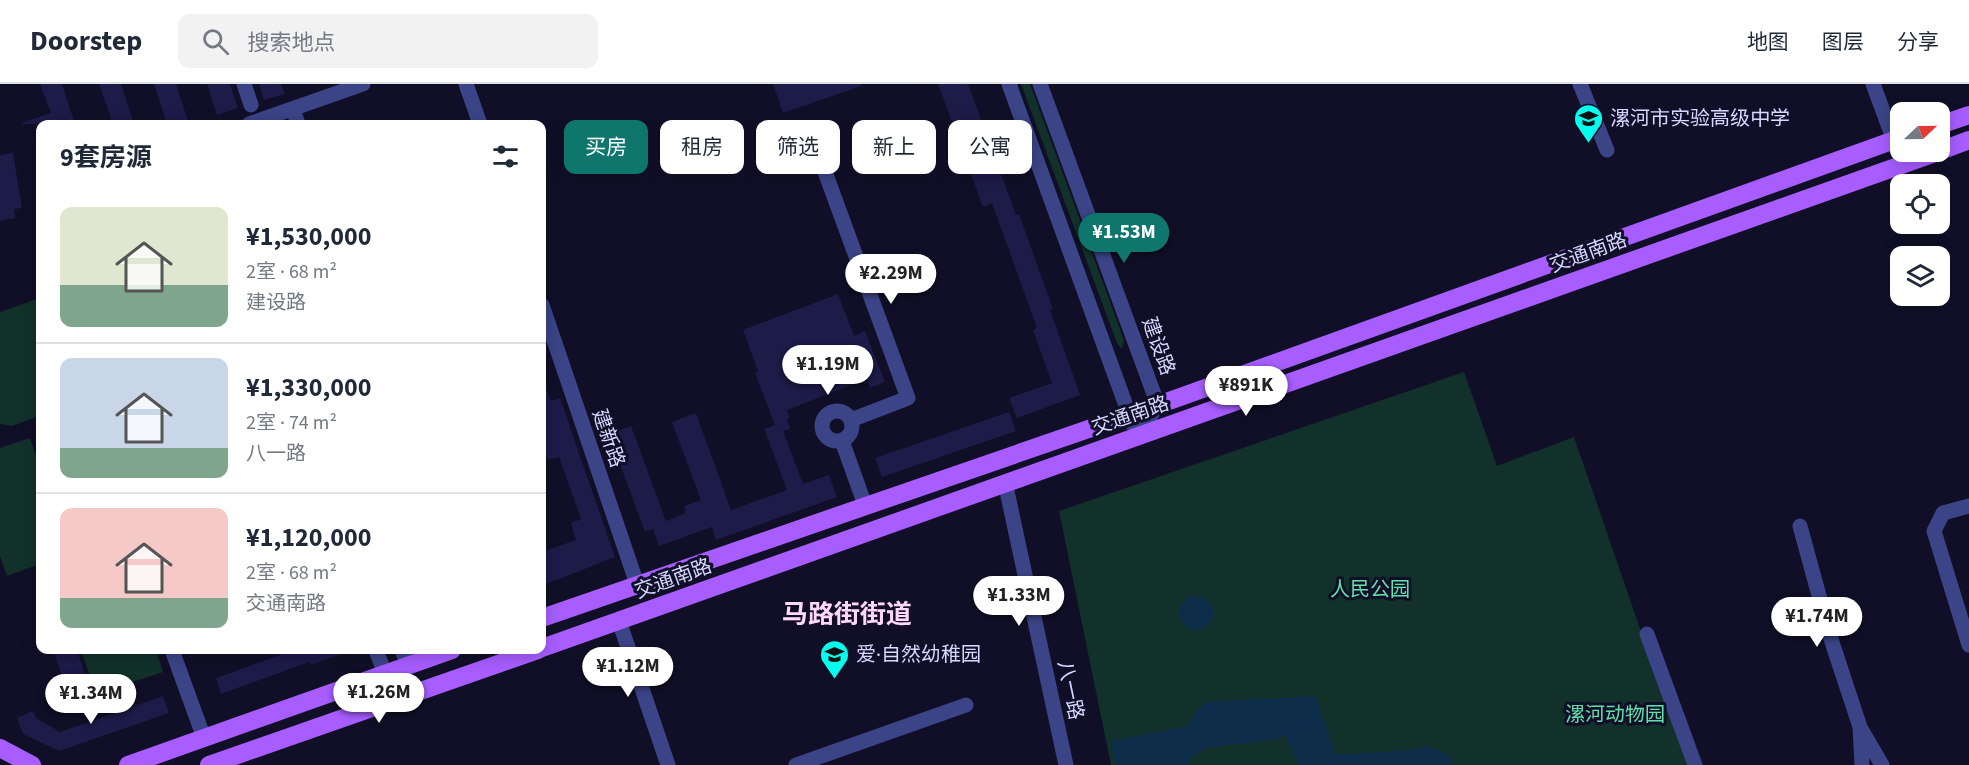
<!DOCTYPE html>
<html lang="zh">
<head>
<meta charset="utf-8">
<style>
	body { margin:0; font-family:"Source Sans 3","Noto Sans SC",sans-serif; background:#f2f2f3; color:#1f2937; height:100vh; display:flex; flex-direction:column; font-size:22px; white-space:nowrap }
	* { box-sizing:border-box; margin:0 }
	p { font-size:20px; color:#747a83 }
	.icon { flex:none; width:33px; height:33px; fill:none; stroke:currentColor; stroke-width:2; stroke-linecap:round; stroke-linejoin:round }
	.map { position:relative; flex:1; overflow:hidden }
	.side { position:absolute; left:36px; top:36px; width:510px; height:534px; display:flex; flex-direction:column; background:#fff; border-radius:12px; box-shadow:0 3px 15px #0003 }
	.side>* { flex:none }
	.banner { position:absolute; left:564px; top:36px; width:570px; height:54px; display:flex; gap:12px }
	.needle { width:39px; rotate:68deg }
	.tools { position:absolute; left:1890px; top:18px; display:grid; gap:12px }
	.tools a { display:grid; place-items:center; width:60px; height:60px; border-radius:12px; background:#fff; box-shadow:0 3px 15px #0003; font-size:30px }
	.price { position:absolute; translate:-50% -51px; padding:0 14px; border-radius:21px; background:#fff; color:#222; font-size:20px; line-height:39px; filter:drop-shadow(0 2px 3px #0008) }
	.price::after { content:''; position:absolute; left:50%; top:36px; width:18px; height:14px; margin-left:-9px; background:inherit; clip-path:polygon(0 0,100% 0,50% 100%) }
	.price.on { background:#0f766e; color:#fff }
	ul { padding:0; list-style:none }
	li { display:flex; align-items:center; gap:18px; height:150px; padding:0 24px }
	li+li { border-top:2px solid #e0e1e3 }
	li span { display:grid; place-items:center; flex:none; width:168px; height:120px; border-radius:12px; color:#555 }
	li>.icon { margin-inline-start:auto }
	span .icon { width:72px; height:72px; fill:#fffc; stroke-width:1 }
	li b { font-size:26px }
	h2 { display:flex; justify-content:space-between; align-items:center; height:72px; padding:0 24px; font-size:26px }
	.pill { padding:0 21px; border-radius:12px; background:#fff; box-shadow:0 3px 15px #0003; font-size:21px; line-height:54px }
	.pill.on { background:#0f766e; color:#fff }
	header { display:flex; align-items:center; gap:36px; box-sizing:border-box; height:84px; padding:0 30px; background:#fff; border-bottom:2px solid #e0e1e3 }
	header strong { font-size:28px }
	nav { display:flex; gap:33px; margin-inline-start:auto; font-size:21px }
	.search { width:420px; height:54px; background:#f2f2f3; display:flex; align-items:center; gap:15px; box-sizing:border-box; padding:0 21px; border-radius:12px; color:#747a83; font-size:22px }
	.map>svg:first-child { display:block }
	.green { fill:#12312b }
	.water { fill:#0c2c49 }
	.building { fill:#1d1b48 }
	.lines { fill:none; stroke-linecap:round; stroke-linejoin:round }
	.minor { stroke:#3b4486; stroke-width:15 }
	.major { stroke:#a75dff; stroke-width:18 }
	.labels { text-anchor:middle; stroke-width:6; stroke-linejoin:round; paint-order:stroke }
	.poi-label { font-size:20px; fill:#d6d8ff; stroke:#100f27; text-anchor:start }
	.street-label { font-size:20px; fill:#d6d8ff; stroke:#100f27 }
	.park-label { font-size:20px; fill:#60e0ab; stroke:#100f27 }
	.district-label { font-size:26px; font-weight:bold; fill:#ffd8f7; stroke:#100f27 }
</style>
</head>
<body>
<header>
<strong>Doorstep</strong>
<div class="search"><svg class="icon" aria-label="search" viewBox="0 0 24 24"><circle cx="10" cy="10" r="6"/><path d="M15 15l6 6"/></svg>搜索地点</div>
<nav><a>地图</a><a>图层</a><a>分享</a></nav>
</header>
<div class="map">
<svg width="1969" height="681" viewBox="0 0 1969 681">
	<rect width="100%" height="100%" fill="#100f27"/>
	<path class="green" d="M1021,0H1030L1124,256L1122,265L1117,259Z
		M40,214V332L12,342L0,340V228Z
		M1464,288L1497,382L1574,353L1687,681H1111L1059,427Z
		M30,354L40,384V480L7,492L0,472V364Z
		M81,566H156L163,588L96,610Z"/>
	<path class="water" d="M1179 529a17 17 0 1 1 34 0a17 17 0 1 1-34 0Z
		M1315,612L1336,671L1411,666L1426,662L1438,666L1453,675L1450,681H1299L1285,651L1272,656L1206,664L1191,673L1189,681H1116L1111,657L1189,642L1195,626L1208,618Z"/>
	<path class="building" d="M40,0H62L75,40H22V39L51,29Z
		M99,0H121L134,40H113Z
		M154,0H176L189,40H167Z
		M207,0H230L238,24L217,31Z
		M259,0H281L285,10L264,16Z
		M773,0H861V2L783,29Z
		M938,0H968L1016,131L1019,130L1053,225L1050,226L1080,311L1017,334L1009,314L1052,299L1033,246L1037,244L992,119L983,123Z
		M13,69L22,124L14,125L15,134L0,137V71Z
		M838,210L854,252L865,247L885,298L870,304L867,295L787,326L790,334L787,335L790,345L783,347L803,400L829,391L837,413L716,456L712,443L659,462L653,445L645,448L609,350L631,342L666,437L686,429L684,422L701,416L672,338L696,329L731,426L787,406L764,345L775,341L755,289L758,287L743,246Z
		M542,295L551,317L560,314L615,473L544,501L542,494V468L576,456L571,439L581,435L559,373L548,376L542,357Z
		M1009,328L1016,347L882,393L875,374Z
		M53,566H77L89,602L68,609Z
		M294,566H350V567L311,581L309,578L221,610L216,594Z
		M163,612L169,629L59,667L23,650L17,634L33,627L36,634L60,648Z"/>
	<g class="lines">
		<path class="minor" d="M244,0L251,21
			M466,0L480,40
			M1009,0L1133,341
			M1040,0L1158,321L1137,352
			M1580,0L1607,66
			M1873,0L1894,57
			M293,25L298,40
			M249,40L363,0
			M814,58L908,314L851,336
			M542,221L637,500
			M822 342a15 15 0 1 1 30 0a15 15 0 1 1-30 0Z
			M842,357L865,421
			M1005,398L1066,681
			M1969,422L1943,429L1934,447L1969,561
			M1800,442L1830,552L1860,643L1862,681
			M619,537L668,681
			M1647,550L1695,681
			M172,566L204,654
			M376,566L385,590
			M402,566L408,581
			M1861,645L1882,681
			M796,681L966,621"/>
		<path class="major" d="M1940,41L1969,31
			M1940,67L1969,56
			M542,534L1158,321L1900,54
			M542,564L1938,68
			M0,664L32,681
			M128,681L452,566
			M209,681L538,566"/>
	</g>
	<defs>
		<symbol id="school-pin" viewBox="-11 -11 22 30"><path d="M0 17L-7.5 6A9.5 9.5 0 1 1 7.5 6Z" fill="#02ffee" stroke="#100f27"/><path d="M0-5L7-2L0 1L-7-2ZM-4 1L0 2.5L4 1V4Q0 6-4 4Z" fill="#111"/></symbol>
	</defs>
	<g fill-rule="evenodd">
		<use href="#school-pin" x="1572" y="18" width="33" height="45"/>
		<use href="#school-pin" x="818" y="554" width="33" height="45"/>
	</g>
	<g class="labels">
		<g class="poi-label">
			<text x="1610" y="41">漯河市实验高级中学</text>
			<text x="856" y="577">爱·自然幼稚园</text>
		</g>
		<g class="street-label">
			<text transform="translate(1588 168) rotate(-20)" y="7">交通南路</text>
			<text transform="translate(1159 262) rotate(70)" y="7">建设路</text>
			<text transform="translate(1130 331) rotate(-19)" y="7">交通南路</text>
			<text transform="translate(609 354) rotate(71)" y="7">建新路</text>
			<text transform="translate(673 494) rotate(-20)" y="7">交通南路</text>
			<text transform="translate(1071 606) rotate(78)" y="7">八一路</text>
		</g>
		<g class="park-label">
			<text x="1370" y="512">人民公园</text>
			<text x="1615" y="637">漯河动物园</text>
		</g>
		<g class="district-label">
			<text x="847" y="539">马路街街道</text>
		</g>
	</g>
</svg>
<div class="tools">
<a><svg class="needle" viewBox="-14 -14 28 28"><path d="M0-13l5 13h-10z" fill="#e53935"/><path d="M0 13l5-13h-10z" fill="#747a83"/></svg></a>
<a><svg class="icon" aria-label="locate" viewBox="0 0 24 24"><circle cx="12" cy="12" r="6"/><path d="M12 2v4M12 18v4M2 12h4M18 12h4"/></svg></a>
<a><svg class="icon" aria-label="layers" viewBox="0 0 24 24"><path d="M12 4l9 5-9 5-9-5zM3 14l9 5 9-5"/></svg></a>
</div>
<b class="price on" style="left:1124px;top:180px">¥1.53M</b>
<b class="price" style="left:891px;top:221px">¥2.29M</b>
<b class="price" style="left:828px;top:312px">¥1.19M</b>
<b class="price" style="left:1246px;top:333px">¥891K</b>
<b class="price" style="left:1019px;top:543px">¥1.33M</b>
<b class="price" style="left:1817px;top:564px">¥1.74M</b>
<b class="price" style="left:628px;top:614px">¥1.12M</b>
<b class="price" style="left:379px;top:640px">¥1.26M</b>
<b class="price" style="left:91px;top:641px">¥1.34M</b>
<div class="banner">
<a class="pill on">买房</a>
<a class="pill">租房</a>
<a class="pill">筛选</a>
<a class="pill">新上</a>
<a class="pill">公寓</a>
</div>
<section class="side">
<h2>9套房源<svg class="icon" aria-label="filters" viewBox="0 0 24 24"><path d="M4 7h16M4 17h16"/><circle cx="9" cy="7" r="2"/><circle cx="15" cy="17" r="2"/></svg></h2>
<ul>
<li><span style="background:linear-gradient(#dfe7d0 65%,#7fa58c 0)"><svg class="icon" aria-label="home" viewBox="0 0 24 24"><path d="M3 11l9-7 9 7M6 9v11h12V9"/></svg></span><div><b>¥1,530,000</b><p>2室 · 68 m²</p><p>建设路</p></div></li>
<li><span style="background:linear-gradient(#c9d6e8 75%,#7fa58c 0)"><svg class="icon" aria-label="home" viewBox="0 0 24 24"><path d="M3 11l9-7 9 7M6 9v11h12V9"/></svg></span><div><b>¥1,330,000</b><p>2室 · 74 m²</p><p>八一路</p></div></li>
<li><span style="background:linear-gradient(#f6c9c9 75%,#7fa58c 0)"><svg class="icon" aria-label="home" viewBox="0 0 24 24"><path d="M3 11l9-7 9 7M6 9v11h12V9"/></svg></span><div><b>¥1,120,000</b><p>2室 · 68 m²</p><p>交通南路</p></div></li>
</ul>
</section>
</div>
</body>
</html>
